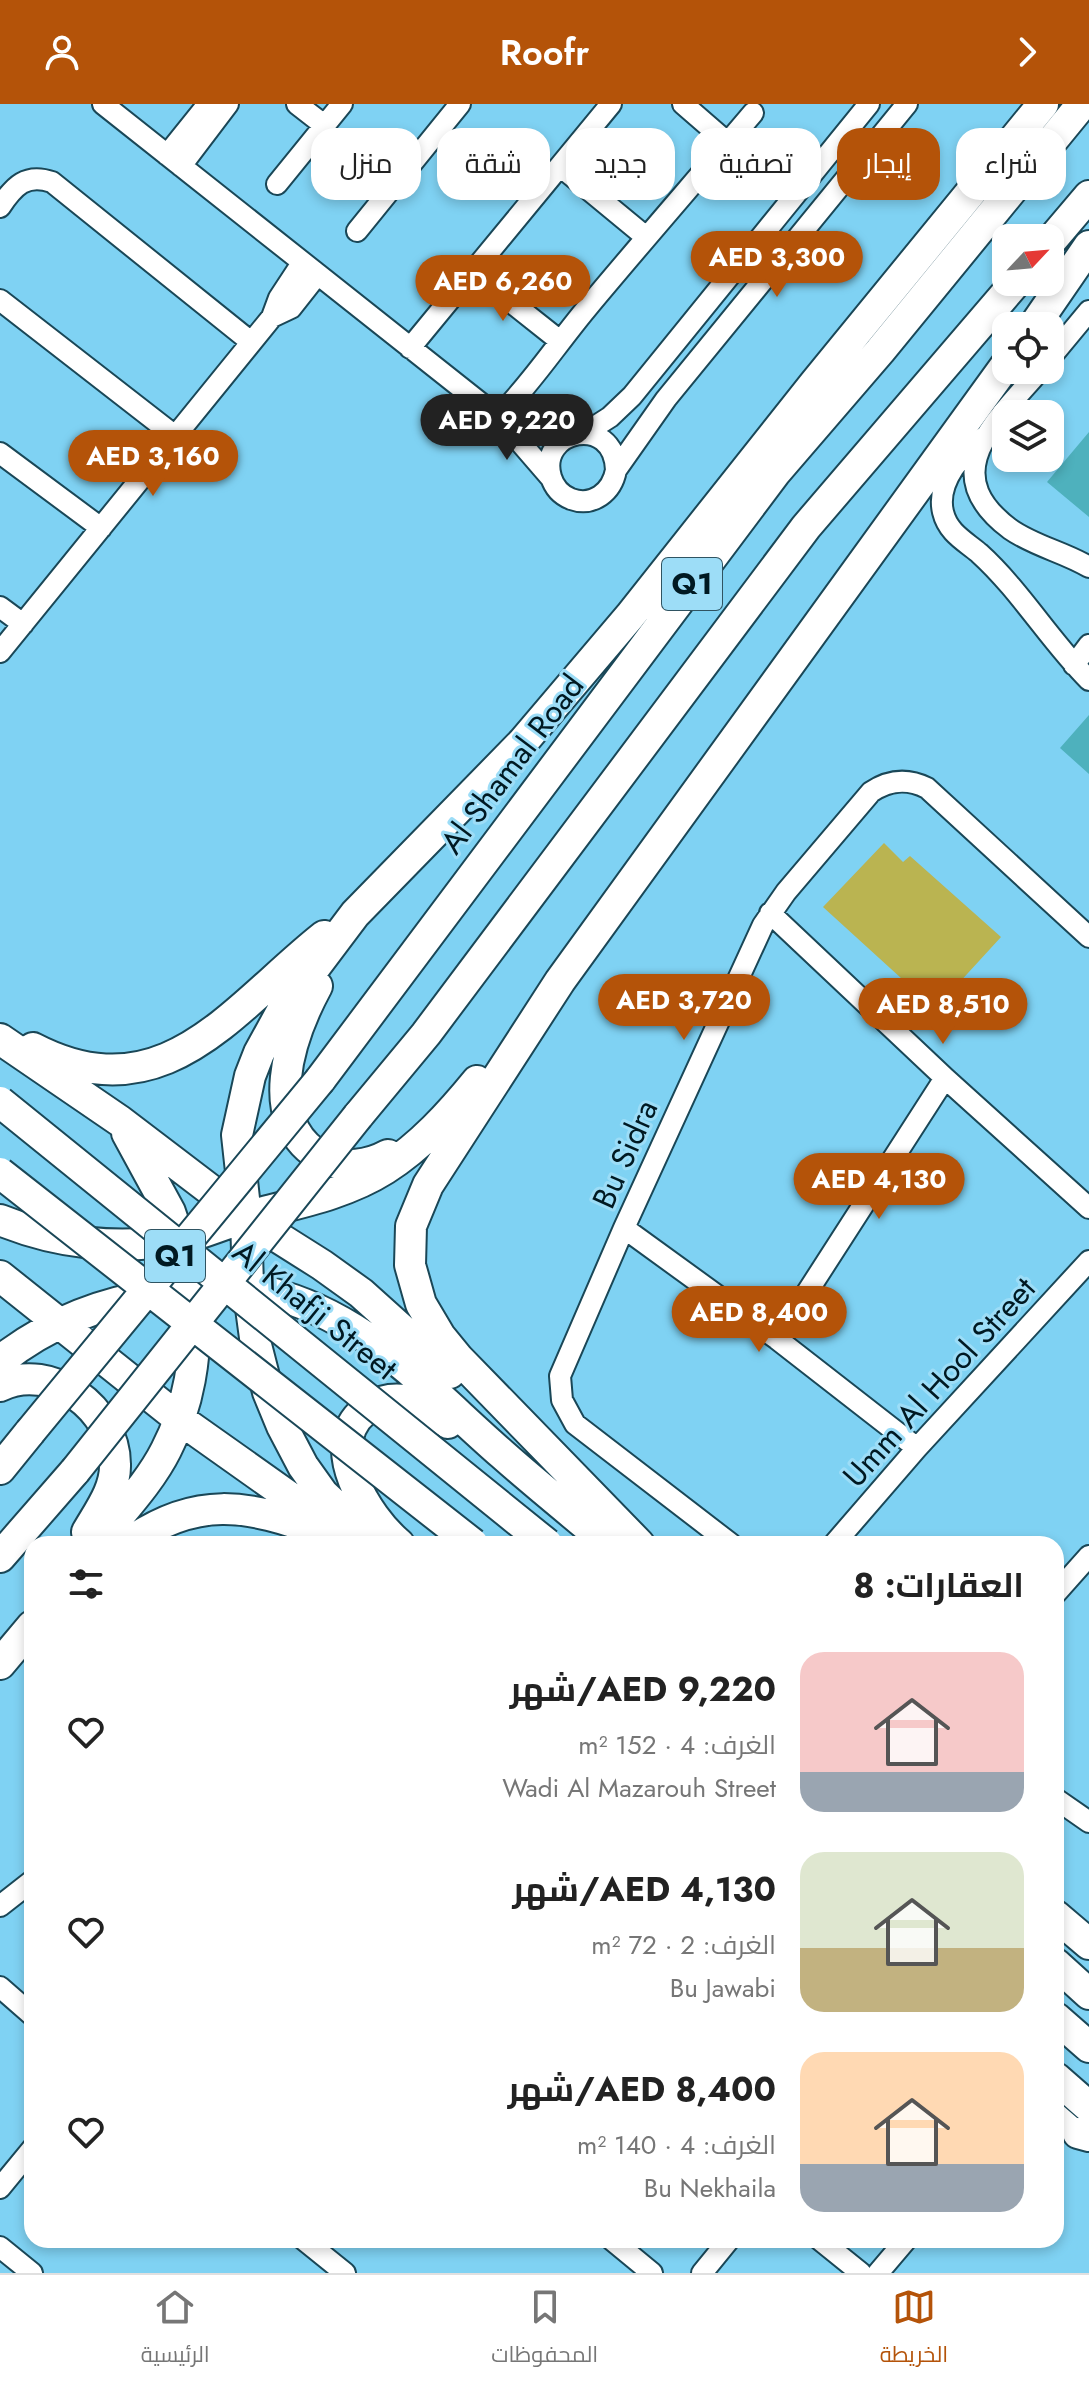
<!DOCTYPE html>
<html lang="ar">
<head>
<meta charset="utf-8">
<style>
	body { margin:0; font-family:Jost,Cairo,sans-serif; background:#f2f2f2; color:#222; direction:rtl; height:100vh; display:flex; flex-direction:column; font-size:30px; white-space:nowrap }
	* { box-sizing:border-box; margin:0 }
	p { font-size:26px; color:#767676 }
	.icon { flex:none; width:44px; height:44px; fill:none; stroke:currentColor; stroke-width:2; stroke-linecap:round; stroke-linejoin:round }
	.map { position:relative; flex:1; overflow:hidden; direction:ltr }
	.sheet { position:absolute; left:24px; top:1432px; width:1040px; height:712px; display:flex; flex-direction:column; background:#fff; border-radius:24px; box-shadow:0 4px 12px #0003; direction:rtl }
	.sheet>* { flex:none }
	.top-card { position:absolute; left:24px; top:24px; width:1042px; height:72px; direction:rtl; display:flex; gap:16px }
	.needle { width:52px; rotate:64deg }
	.tools { position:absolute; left:992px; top:120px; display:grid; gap:16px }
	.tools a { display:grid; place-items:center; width:72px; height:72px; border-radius:16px; background:#fff; box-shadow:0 4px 12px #0003; font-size:40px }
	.price { position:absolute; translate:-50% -68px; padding:0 18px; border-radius:28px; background:#b45309; color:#fff; font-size:26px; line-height:52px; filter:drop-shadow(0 2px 4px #0008) }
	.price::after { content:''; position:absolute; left:50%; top:48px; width:24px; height:18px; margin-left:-12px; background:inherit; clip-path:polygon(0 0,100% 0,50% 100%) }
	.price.selected { background:#222; color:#fff }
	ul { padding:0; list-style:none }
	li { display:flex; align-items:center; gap:24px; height:200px; padding:0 40px }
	li span { display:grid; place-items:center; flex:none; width:224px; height:160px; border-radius:24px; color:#555 }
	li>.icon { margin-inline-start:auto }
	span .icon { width:96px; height:96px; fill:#fffc; stroke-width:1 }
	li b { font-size:34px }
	h2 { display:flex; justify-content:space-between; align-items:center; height:96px; padding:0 40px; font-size:34px }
	.pill { padding:0 28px; border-radius:24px; background:#fff; box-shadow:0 4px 12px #0003; font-size:28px; line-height:72px }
	.pill.selected { background:#b45309; color:#fff }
	header { display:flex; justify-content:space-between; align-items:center; height:104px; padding:0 40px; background:#b45309; color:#fff; font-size:36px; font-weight:600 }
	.menu { display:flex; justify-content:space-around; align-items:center; height:112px; border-top:2px solid #e0e0e0; background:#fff; font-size:22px; color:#767676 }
	.menu a { display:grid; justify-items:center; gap:4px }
	.menu .selected { color:#b45309 }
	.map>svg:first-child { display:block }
	.green { fill:#bab451 }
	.building { fill:#4eb1bd }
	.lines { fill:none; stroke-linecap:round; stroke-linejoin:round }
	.minor-casing { stroke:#1a4757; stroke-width:24 }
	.highway-casing { stroke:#1a4757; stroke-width:34 }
	.minor { stroke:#fff; stroke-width:20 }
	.highway { stroke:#fff; stroke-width:30 }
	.highway-bridge-casing { stroke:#1a4757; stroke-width:34; stroke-linecap:butt }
	.highway-bridge { stroke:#fff; stroke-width:30 }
	.labels { text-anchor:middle; stroke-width:6; stroke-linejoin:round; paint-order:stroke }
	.shield { fill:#9dddf7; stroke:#2f5462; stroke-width:2 }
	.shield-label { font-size:30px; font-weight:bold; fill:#001922 }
	.street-label { font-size:32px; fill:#001922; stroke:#9dddf7 }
</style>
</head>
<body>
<header><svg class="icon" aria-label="forward" viewBox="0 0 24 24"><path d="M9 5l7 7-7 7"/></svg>Roofr<svg class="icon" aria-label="person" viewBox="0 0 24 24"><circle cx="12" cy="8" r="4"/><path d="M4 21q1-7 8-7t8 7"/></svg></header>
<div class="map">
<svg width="1089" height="2169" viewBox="0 0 1089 2169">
	<rect width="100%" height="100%" fill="#7fd2f3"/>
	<path class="green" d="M884,739L903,758L910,752L1001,833L935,905L823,803Z"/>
	<path class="building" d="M1089,328V413L1047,378Z
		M1089,611V670L1060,644Z"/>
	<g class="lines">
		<defs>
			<path id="minor" d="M103,0L498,313L532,327L568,333
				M297,0L324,21
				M683,0L728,39
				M167,51L208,0
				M181,62L228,0
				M560,62L646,133
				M277,80L342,0
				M0,103C14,82 26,69 52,78L251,238
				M357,127L460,0
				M473,168L560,237
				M0,196L175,332
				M272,213L291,204L317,171
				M410,244L611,0
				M1050,254L1089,207
				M1040,266C997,317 934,368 1010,425C1034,442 1064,448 1089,463
				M498,313C531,280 557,240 587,204C642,138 698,74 753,9
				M501,316L551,374
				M585,329L610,313L632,292L869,0
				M986,332C963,347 936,378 943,408C948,429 965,437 979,449C1020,486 1050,537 1089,576
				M0,349L101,424
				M616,366C614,309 537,326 551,373C554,383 561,391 571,395C593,403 612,388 616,366L666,295L907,0
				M0,503L23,520
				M0,548L272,213L279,194L302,159
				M1074,561L1089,541
				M770,809L945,974L1089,1104
				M624,1124L777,1235L917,1344
				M777,1235L945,974
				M731,1440L575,1320L562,1296L560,1272L624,1124L763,821L786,788L871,688C889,676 907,674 927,684L1089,833
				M834,1440L917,1344L1089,1157
				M1056,1489L1089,1452
				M1056,1695L1089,1718
				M0,1802L32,1777
				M0,1883L32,1911
				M1056,2009L1086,2035
				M0,2084L32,2045
				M304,2136L345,2169
				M612,2136L652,2169
				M820,2136L861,2169
				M0,2143L32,2169
				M702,2169L729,2136
				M878,2169L906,2136"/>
			<path id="highway" d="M1050,138L1089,92
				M1034,222L1089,142
				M317,882C290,932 259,1020 323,1054C344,1065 368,1062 388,1051
				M0,935L120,1017L246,1113L322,1161L361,1189L450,1269
				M33,944C164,1012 233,904 324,832
				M320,976L775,369L880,247L1082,0
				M358,1012L426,930L806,423L1016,178
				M127,1029L170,1108L185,1152
				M0,1116C56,1139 119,1147 179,1135C206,1129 232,1116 260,1109C303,1098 347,1089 385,1065C421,1042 450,1010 477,977
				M0,1172L178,1314L346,1433
				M0,1257C48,1219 100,1198 161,1190C189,1187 217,1179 246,1182C257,1183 270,1189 281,1192C372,1219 432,1289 502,1350C537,1381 573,1410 609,1440
				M0,1282C51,1257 115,1305 115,1360C116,1385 99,1407 87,1428
				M0,1365L30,1328
				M96,1440C119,1410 149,1380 166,1346C189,1302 197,1251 194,1203
				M127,1440C195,1391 248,1400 321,1428
				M376,1440L323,1390L303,1362L282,1322L268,1288L256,1241L248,1182L246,1113L237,1031L250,972L259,949L282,907L355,810L523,638L630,512L814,280L1043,0
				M399,1440C367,1413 322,1342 364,1307C375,1298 390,1294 404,1296C420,1299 435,1311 448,1319
				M639,1440L458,1254L440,1232L421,1200L410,1161L411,1122L428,1081L560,877L1006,261
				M0,1453L75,1367
				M0,1560L32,1522
				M1056,1812L1089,1840
				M1056,1860L1089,1890
				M1056,1914L1089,1943
				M1056,1974L1089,2003
				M1078,2029L1089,2032"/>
		</defs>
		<use href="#minor" class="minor-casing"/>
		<use href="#highway" class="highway-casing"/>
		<use href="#minor" class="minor"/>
		<use href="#highway" class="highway"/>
		<defs>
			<path id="highway-bridge" d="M0,998L547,1440
				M0,1069L473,1440
				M30,1328L320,976
				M75,1367L358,1012"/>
		</defs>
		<use href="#highway-bridge" class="highway-bridge-casing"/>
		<use href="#highway-bridge" class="highway-bridge"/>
	</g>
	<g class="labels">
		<g class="shield">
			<rect x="662" y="454" width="60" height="52" rx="6"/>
			<rect x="145" y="1126" width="60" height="52" rx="6"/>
		</g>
		<g class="shield-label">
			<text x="692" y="490">Q1</text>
			<text x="175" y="1162">Q1</text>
		</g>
		<g class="street-label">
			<text transform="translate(512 660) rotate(-53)" y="11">Al Shamal Road</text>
			<text transform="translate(625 1050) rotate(-66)" y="11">Bu Sidra</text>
			<text transform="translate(315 1206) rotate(39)" y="11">Al Khafji Street</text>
			<text transform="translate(939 1278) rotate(-48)" y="11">Umm Al Hool Street</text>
		</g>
	</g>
</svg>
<div class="tools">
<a><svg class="needle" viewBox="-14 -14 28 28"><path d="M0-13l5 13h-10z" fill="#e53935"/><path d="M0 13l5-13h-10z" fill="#767676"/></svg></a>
<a><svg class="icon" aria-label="locate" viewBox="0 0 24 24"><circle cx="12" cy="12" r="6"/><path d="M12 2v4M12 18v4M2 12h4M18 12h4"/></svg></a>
<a><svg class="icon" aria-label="layers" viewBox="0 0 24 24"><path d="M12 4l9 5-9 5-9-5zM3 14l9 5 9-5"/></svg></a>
</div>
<b class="price" style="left:777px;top:195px">AED 3,300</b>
<b class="price" style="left:503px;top:219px">AED 6,260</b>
<b class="price selected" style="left:507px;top:358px">AED 9,220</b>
<b class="price" style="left:153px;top:394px">AED 3,160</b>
<b class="price" style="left:684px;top:938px">AED 3,720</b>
<b class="price" style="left:943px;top:942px">AED 8,510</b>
<b class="price" style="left:879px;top:1117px">AED 4,130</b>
<b class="price" style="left:759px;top:1250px">AED 8,400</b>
<div class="top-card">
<a class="pill">شراء</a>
<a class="pill selected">إيجار</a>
<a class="pill">تصفية</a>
<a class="pill">جديد</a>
<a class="pill">شقة</a>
<a class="pill">منزل</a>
</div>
<section class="sheet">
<h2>العقارات: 8<svg class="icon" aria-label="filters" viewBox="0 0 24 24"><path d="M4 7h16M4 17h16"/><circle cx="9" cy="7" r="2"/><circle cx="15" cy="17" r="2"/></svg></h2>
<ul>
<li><span style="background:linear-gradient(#f6c9c9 75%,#9aa5b1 0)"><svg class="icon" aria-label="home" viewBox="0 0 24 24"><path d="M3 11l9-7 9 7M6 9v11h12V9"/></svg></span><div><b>AED 9,220/شهر</b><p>الغرف: 4 · 152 m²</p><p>Wadi Al Mazarouh Street</p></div><svg class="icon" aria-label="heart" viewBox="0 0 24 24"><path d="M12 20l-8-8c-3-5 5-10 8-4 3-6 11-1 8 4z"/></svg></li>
<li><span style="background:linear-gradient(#dfe7d0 60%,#c2b280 0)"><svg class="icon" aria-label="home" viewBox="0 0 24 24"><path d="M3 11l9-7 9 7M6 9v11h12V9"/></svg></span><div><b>AED 4,130/شهر</b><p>الغرف: 2 · 72 m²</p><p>Bu Jawabi</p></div><svg class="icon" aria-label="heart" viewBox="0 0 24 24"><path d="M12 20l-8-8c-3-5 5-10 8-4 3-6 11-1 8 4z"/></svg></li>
<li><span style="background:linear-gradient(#ffd9b3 70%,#9aa5b1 0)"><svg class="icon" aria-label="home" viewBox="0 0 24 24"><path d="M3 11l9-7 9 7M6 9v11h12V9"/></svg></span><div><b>AED 8,400/شهر</b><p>الغرف: 4 · 140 m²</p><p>Bu Nekhaila</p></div><svg class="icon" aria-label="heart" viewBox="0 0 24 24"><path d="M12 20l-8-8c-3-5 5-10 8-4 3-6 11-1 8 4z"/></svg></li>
</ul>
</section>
</div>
<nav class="menu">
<a class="selected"><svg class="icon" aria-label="map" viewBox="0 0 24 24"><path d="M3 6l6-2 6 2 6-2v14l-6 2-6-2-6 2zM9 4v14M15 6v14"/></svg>الخريطة</a>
<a><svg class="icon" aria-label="saved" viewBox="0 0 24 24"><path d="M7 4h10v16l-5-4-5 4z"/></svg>المحفوظات</a>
<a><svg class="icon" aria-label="home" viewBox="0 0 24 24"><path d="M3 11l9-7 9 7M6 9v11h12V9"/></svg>الرئيسية</a>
</nav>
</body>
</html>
